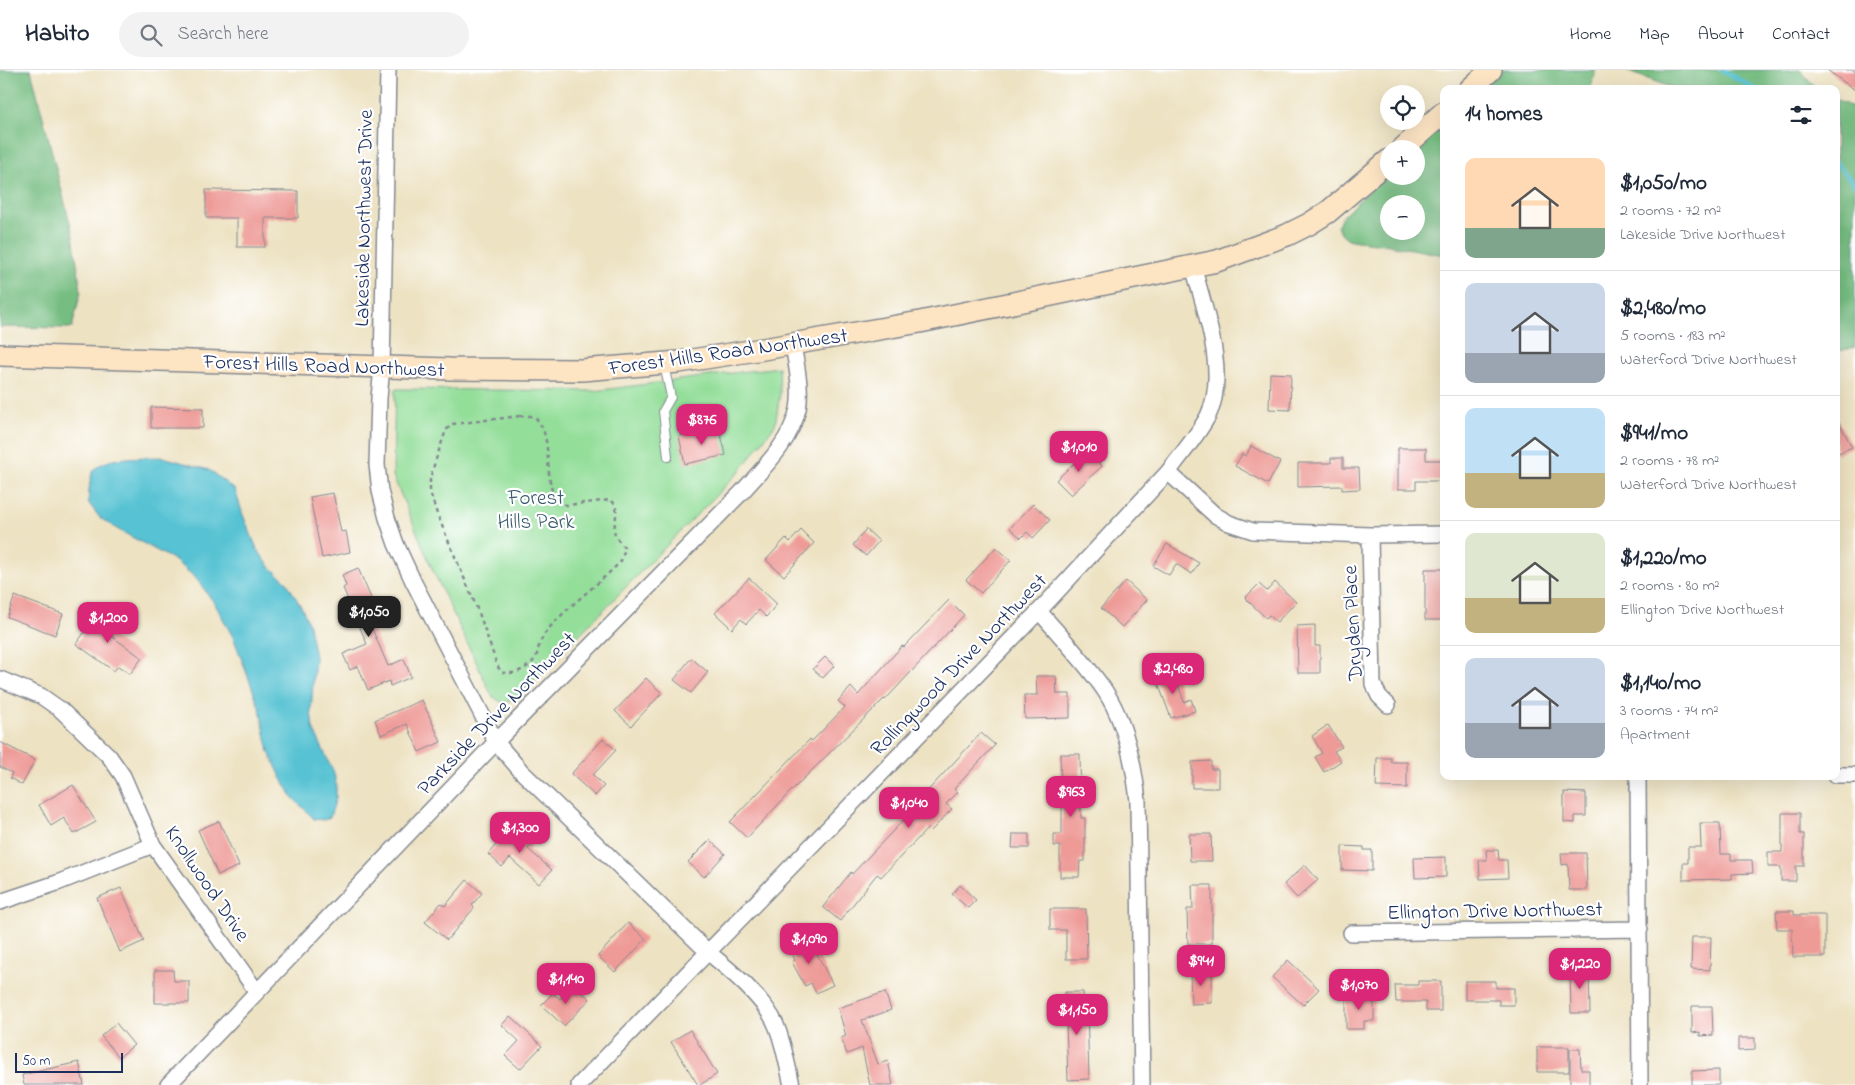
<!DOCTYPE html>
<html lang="en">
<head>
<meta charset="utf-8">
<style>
	body { margin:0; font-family:"Indie Flower",sans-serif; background:#f2f2f3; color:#1f2937; height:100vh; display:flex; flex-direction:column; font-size:19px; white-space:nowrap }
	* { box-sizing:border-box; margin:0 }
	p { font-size:16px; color:#747a83 }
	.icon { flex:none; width:28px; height:28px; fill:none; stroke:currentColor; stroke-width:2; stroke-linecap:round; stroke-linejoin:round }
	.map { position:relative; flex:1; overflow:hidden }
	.side { position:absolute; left:1440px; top:15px; width:400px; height:695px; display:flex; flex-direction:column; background:#fff; border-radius:10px; box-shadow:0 5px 20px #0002 }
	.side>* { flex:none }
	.tools { position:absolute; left:1380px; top:15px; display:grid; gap:10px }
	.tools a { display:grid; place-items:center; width:45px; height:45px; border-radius:50%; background:#fff; box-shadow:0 5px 20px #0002; font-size:25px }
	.scale { position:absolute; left:15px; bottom:12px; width:108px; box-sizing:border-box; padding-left:5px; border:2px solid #1b2f5e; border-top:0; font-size:14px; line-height:18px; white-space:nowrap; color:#1b2f5e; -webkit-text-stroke:4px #fff; paint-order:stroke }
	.price { position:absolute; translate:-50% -42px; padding:0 11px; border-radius:10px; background:#db2777; color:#fff; font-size:16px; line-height:32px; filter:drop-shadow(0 1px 2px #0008) }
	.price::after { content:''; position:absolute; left:50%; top:30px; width:15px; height:11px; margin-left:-8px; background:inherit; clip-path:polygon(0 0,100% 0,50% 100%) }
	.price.on { background:#222; color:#fff }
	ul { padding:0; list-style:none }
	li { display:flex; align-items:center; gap:15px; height:125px; padding:0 25px }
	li+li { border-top:1px solid #e0e1e3 }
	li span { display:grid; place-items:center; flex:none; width:140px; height:100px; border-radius:10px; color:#555 }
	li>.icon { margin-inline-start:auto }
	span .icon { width:60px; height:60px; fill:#fffc; stroke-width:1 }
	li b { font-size:21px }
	h2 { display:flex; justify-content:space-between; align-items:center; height:60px; padding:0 25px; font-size:21px }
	header { display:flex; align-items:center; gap:30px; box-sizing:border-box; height:70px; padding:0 25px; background:#fff; border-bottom:1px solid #e0e1e3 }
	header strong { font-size:24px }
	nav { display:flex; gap:28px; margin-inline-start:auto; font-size:18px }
	.search { width:350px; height:45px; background:#f2f2f3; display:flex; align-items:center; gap:12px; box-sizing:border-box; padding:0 18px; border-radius:28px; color:#747a83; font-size:19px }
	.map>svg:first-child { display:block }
	.green { fill:#93de99; stroke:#57867c }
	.forest { fill:#76bd81; stroke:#487670; fill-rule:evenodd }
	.water { fill:#57c2d3; stroke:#397898 }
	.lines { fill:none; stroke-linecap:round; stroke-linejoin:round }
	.stream { stroke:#57c2d3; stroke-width:4.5 }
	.building { fill:#ee9b98 }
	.lane-casing { stroke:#848890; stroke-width:10 }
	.street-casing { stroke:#848890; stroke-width:18 }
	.secondary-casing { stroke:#848890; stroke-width:24 }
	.path { stroke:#848890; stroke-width:2.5; stroke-dasharray:4 4; stroke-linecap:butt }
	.lane { stroke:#fff; stroke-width:8 }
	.street { stroke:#fff; stroke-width:15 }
	.secondary { stroke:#fde5c4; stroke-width:21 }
	.labels { text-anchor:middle; stroke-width:4.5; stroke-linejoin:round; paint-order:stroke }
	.street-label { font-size:21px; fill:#1b2f5e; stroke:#fff }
	.park-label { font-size:21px; fill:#395b6d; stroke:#fff }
</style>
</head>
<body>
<header>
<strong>Habito</strong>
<div class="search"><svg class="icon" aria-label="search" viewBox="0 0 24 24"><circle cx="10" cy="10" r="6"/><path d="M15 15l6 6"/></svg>Search here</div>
<nav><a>Home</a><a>Map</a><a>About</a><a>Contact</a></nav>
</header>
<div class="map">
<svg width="1855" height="1015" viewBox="0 0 1855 1015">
	<rect width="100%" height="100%" fill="#fff"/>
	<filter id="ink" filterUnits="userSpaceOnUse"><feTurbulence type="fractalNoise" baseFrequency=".02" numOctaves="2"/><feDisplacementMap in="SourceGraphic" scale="10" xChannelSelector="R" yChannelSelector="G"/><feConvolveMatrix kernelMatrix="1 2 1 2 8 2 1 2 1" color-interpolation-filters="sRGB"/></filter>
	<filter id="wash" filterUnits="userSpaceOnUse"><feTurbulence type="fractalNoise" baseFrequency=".0096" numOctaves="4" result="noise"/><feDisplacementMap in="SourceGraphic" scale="20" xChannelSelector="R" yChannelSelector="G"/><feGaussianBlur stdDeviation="1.12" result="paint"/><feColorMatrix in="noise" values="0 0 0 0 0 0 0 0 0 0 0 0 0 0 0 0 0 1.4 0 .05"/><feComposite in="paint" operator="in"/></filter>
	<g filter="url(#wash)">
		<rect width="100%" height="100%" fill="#ede2c2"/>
		<path class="green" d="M779,297L780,324L775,355L739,402L516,629L503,633L492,626L434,503L393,406L395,319L594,321Z"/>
		<path class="forest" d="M0,0H31L73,165L81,221L72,258L0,257Z
			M1501,0H1595L1591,19H1480Z
			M1624,0H1800L1817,19H1675Z
			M1836,29L1855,39V277L1836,282Z
			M1444,53V185L1384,174L1357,171L1348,169L1342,164L1337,156L1342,147L1389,101V106H1416V79ZM1389,134H1416V161H1389Z"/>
		<path class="water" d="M163,387L209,400L235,420L243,445L257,479L270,497L286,511L303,540L309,555L315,587L311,641L313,658L334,703L336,714V728L330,747L324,750L314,749L293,728L281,707L269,682L260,639L234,569L215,534L195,507L174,490L117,459L100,448L88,432C89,423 89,412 92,404C100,384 144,388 163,387Z"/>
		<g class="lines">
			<path class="stream" d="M1722,0L1755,19
				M1836,93L1855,115"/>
		</g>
		<g id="blocks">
			<path class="building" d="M1827,0H1855V20Z
				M206,120L298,121V148H265V177H237V148H206Z
				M1270,303L1291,304L1290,340L1269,339Z
				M151,337L203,338V358H151Z
				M1836,347L1852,377L1836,384Z
				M719,357L726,385L685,394L679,366Z
				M1251,376L1280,392L1268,414L1235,396L1242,384L1246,386Z
				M1398,378H1426V390H1444V411H1416V419H1398Z
				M1087,381L1102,396L1071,425L1056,410Z
				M1331,388H1343V398H1359L1360,419L1342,420V416L1298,417V393H1331Z
				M333,423L341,462L346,461L350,482L322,488L310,427Z
				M1033,434L1050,450L1033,468L1027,462L1021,468L1010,458Z
				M866,459L879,471L866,486L853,475Z
				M801,460L814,473L784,506L766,490L786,468L790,472Z
				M1167,474L1199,493L1192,504L1176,494L1169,505L1153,496Z
				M996,477L1011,490L981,523L966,510Z
				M358,498L380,549L370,554L388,596L404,589L411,607L390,616L389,611L368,620L358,596L350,600L343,584L367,574L343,518L346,516L342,505Z
				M1425,499H1444V550H1425Z
				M749,508L777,534L766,547L759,540L746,554L741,549L732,559L715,543Z
				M1126,511L1147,530L1122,557L1101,538Z
				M1275,512L1296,532L1277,552L1269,545L1266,548L1245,528L1259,514L1267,521Z
				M15,526L63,544L55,565L7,547Z
				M949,530L964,545L885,630L884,629L791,721L747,768L730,752L810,669L812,671L845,637L838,631L851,617L858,625L902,576L904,577Z
				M107,538L122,550L110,565L142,588L130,604L118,596L114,601L76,574L92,552L94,554Z
				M1315,555V576H1320V603H1298L1297,556Z
				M825,587L834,596L823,608L813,599Z
				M691,588L708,602L691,623L674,610Z
				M1173,599L1184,632L1191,629L1195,641L1171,648L1155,605Z
				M1036,606H1056L1057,624H1070V648L1025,649L1024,625H1037Z
				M646,608L662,623L631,656L615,641Z
				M422,630L441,672L419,682L407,654L381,665L375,650Z
				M1328,655L1342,677L1334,681L1341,691L1324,702L1315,687L1322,683L1312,666Z
				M981,663L995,675L954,719L958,722L946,734L952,739L931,761L928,758L881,807L877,804L840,851L823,837L851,802L852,804L911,742L909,741Z
				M603,669L616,680L593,705L604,716L595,726L571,704Z
				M0,672L35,690L22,715L10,708L12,703L0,697Z
				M1060,684H1080L1081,748H1085V791H1080L1079,807H1060V776H1054V764H1062V731H1061Z
				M1377,688H1391V692H1407V718L1376,717Z
				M1211,691V699H1218V718H1192V692Z
				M73,715L96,752L74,764L64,748L51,756L39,735Z
				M1564,722L1586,723V746H1575V753L1564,752Z
				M1782,743H1800V764H1804V796H1796V811H1781V797H1768V782H1782Z
				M219,751L239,796L218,805L198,760Z
				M1700,753H1720L1721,784H1731V790H1752L1753,803L1732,804V809L1683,810V793H1688V777H1701Z
				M514,754L534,772L528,779L552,800L539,814L510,788L502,797L488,784Z
				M1013,764H1029V778H1012Z
				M1189,764H1211L1212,791H1190Z
				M710,770L725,784L704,807L688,792Z
				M1342,776L1364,777V780H1372V801L1342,800Z
				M1486,780H1498L1499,790H1507L1508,808L1480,809L1479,790H1487Z
				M1561,783H1586L1587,820H1569L1568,794L1562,795Z
				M1446,787V807L1415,808L1414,788Z
				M1305,795L1318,810L1297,828L1284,814Z
				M467,810L482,823L472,835L474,838L447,870L425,852L441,833L445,836Z
				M960,815L976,830L968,838L952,824Z
				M1192,815H1212V874H1188L1187,839H1193Z
				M121,818L144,871L120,882L97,828Z
				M1050,839H1086L1087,889H1066V860H1050Z
				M1776,841H1794V845H1825V887H1793L1792,859H1777Z
				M628,853L646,869L615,902L598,886Z
				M807,865L833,915L816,923L811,913L805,916L792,892L795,890L788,875Z
				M1692,867H1711L1710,900L1691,899Z
				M1288,890L1319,919L1303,935L1272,907Z
				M1570,897H1589L1590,943H1571Z
				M155,900H173L174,911H189V933H155Z
				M1212,900V933L1191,934L1190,901Z
				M1418,911H1441V941H1426V932H1396L1395,915H1418Z
				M1465,911H1496V918H1514V935H1499V930H1465Z
				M573,914L590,929L564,956L541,935L553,923L560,929Z
				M885,922L891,940L862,950L878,994L888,991L893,1015H870L862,978L847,984L841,968L846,966L838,938Z
				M1065,922H1083L1084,936H1087L1089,1009L1068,1010Z
				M1346,926H1374V951H1364V959H1346Z
				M1692,936H1712L1713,965L1700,966V962L1692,963Z
				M510,946L542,976L520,999L505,986L519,971L502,955Z
				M116,953L134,975L119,987L101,966Z
				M690,960L717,1004L700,1015H698L671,972Z
				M1738,968H1755V980L1738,981Z
				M1537,977H1569V1002H1537Z
				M1570,979H1580L1581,1000H1589V1015H1570Z
				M79,992L84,1015H24L22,1005Z
				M1719,1000V1015H1692V1001Z"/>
		</g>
	</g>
	<g filter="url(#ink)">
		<use href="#blocks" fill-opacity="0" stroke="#848890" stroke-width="1"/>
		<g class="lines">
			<defs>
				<path id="lane" d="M664,295L671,327L663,341L668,387"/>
				<path id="street" d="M388,0L382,297L379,328L377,395L380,421L387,448L396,474L413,511L496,672L521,701L709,883C731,901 765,929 776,955C784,974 787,995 792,1015
					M1168,402L1215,445L1229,453L1253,461L1370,465L1444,464
					M1370,465L1373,614L1379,626L1388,635
					M1039,541C1061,567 1086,593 1105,621C1126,653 1134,694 1138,731L1142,1015
					M0,609L41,626L61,640L109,686L123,706L153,775L257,922
					M1836,705H1855
					M1638,706L1640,1015
					M0,832L57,813L153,775
					M1351,863L1640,859
					M168,1015L496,672L742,422C764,397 790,373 798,339C802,318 796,295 793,274
					M579,1015L1039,541L1168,402C1182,384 1197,366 1208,346C1229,304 1204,238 1193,196"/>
				<path id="secondary" d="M1470,19L1491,0
					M1402,79L1444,42
					M0,285L450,299L582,300L679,292L763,279L920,252L1217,191L1287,165L1309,154L1328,142L1389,90"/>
			</defs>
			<use href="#lane" class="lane-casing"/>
			<use href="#street" class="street-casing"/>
			<use href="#secondary" class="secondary-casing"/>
			<path class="path" d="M520,346H533C556,362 541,410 558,433L567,435L611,430C622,439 612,453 615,465C617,470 622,474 625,478L621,491C599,514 572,533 551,556C546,561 541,569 539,576C537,584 537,589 529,595C521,602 511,605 501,602L497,595L479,543L437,444L430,422V409L435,392L446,360L453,354Z"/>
			<use href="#lane" class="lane"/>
			<use href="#street" class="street"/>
			<use href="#secondary" class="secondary"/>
		</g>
	</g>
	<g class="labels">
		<g class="street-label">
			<text transform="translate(363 148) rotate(-89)" y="7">Lakeside Northwest Drive</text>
			<text transform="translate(728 281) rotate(-8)" y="7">Forest Hills Road Northwest</text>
			<text transform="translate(324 295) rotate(2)" y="7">Forest Hills Road Northwest</text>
			<text transform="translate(1352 553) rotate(-93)" y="7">Dryden Place</text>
			<text transform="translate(958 594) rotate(-46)" y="7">Rollingwood Drive Northwest</text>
			<text transform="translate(496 643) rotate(-46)" y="7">Parkside Drive Northwest</text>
			<text transform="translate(208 813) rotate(56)" y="7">Knollwood Drive</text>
			<text transform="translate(1495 840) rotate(-1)" y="7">Ellington Drive Northwest</text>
		</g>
		<g class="park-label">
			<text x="536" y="434">Forest<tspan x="536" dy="24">Hills Park</tspan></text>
		</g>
	</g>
</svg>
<div class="tools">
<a><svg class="icon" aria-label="locate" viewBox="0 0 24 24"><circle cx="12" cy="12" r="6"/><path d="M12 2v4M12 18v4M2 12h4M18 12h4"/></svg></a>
<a>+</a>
<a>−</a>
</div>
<div class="scale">50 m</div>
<b class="price" style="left:702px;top:376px">$876</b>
<b class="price" style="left:1079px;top:403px">$1,010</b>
<b class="price on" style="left:369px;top:568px">$1,050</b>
<b class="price" style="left:108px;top:574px">$1,200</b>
<b class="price" style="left:1173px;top:625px">$2,480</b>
<b class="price" style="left:1071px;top:748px">$963</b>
<b class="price" style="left:909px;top:759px">$1,040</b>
<b class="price" style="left:520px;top:784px">$1,300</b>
<b class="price" style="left:809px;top:895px">$1,090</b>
<b class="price" style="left:1201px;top:917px">$941</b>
<b class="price" style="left:1580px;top:920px">$1,220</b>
<b class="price" style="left:566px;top:935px">$1,140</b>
<b class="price" style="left:1359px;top:941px">$1,070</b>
<b class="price" style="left:1077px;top:966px">$1,150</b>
<section class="side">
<h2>14 homes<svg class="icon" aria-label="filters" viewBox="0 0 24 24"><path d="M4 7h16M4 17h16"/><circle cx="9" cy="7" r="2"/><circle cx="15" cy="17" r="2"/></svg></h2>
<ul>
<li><span style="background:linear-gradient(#ffd9b3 70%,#7fa58c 0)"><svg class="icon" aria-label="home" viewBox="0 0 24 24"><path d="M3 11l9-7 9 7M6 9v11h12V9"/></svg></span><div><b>$1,050/mo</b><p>2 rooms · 72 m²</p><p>Lakeside Drive Northwest</p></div></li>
<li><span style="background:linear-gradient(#c9d6e8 70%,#9aa5b1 0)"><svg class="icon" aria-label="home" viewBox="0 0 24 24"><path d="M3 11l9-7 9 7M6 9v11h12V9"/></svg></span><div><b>$2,480/mo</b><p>5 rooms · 183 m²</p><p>Waterford Drive Northwest</p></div></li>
<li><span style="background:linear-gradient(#bfe0f5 65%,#c2b280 0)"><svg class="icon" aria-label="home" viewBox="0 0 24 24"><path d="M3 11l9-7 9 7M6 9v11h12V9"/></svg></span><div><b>$941/mo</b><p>2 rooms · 78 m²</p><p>Waterford Drive Northwest</p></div></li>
<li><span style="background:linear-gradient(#dfe7d0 65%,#c2b280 0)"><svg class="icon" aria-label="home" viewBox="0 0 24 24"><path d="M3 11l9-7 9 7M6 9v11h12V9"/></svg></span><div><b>$1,220/mo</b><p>2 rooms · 80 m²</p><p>Ellington Drive Northwest</p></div></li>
<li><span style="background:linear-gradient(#c9d6e8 65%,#9aa5b1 0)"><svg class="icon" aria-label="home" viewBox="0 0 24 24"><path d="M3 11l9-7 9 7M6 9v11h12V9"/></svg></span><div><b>$1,140/mo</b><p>3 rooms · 74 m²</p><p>Apartment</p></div></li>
</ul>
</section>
</div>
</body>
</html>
